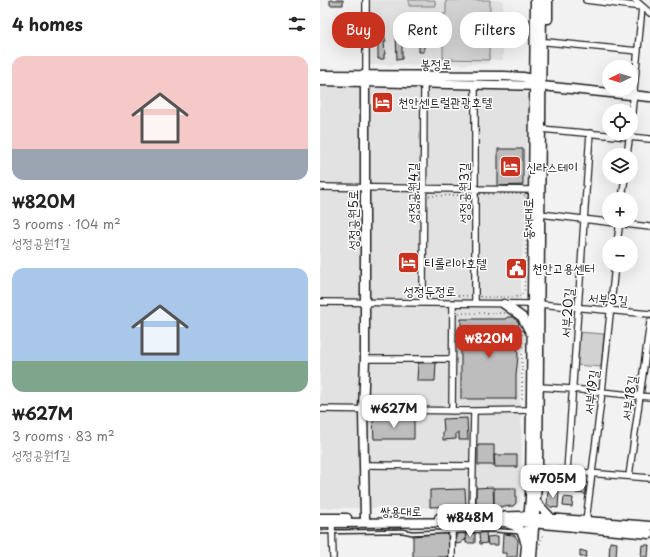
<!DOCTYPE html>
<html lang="en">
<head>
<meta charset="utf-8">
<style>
	body { margin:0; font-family:"Playpen Sans","Poor Story",sans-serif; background:#f6f6f6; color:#222; height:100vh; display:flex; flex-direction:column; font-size:15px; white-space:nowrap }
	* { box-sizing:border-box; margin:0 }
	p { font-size:13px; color:#767676 }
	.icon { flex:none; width:22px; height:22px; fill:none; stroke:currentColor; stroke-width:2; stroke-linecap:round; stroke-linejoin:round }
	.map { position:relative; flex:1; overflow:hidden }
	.details { display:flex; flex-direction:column; background:#fff; width:320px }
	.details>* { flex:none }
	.banner { position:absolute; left:12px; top:12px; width:258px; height:36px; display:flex; gap:8px }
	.needle { width:26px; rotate:265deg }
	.fabs { position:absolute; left:282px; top:60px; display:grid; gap:8px }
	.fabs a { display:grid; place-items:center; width:36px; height:36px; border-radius:50%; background:#fff; box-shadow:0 4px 16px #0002; font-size:20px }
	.price { position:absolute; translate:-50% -34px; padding:0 9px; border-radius:8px; background:#fff; color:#222; font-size:13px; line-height:26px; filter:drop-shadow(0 1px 2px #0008) }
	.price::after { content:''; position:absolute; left:50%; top:24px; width:12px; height:9px; margin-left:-6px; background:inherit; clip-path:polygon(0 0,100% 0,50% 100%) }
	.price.current { background:#c8321e; color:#fff }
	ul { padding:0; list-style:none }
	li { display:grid; align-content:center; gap:8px; height:212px; padding:0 12px }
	li span { display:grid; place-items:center; height:124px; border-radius:12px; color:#555 }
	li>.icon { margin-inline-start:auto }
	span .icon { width:72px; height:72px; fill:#fffc; stroke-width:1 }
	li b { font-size:17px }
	h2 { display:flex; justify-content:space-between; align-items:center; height:48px; padding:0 12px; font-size:17px }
	.pill { padding:0 14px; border-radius:16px; background:#fff; box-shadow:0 4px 16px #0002; font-size:14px; line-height:36px }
	.pill.current { background:#c8321e; color:#fff }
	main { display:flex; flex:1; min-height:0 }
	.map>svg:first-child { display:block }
	.built { fill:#e2e2e2 }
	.green { fill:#d2d2d2; stroke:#777 }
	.building { fill:#bdbdbd; stroke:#1c1c1c }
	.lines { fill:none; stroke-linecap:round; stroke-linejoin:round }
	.lane-casing { stroke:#1c1c1c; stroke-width:5.5 }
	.street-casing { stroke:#1c1c1c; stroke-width:8 }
	.secondary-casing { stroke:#1c1c1c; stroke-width:11 }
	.path { stroke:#1c1c1c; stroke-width:1; stroke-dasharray:1 3; stroke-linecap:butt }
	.lane { stroke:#fff; stroke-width:2.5 }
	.street { stroke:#fff; stroke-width:5.5 }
	.secondary { stroke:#fff; stroke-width:8 }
	.labels { text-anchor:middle; stroke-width:3; stroke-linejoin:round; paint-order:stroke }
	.street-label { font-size:13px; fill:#1c1c1c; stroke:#fff }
	.poi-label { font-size:13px; fill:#1c1c1c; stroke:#fff; text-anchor:start }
</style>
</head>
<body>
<main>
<section class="details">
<h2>4 homes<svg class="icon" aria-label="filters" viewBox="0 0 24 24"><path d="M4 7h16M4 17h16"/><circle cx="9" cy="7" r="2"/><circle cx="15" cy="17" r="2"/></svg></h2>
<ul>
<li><span style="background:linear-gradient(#f6c9c9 75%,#9aa5b1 0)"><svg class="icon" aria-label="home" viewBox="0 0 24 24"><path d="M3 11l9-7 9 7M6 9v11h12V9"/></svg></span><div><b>₩820M</b><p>3 rooms · 104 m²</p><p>성정공원1길</p></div></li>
<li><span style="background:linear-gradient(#a9c7e8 75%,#7fa58c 0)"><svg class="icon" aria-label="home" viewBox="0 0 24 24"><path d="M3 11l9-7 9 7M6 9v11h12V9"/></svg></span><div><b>₩627M</b><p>3 rooms · 83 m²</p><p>성정공원1길</p></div></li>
</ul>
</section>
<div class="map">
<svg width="330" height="557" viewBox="0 0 330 557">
	<rect width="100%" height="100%" fill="#f2f2f2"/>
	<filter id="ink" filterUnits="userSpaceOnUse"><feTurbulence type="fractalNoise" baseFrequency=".025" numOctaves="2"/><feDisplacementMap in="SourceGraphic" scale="8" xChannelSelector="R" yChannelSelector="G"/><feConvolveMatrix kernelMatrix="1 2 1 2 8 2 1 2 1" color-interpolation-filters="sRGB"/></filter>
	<g filter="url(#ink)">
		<path class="built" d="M48,0H183V60H169L168,64L48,65Z
			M0,87L202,90L207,94L209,99L208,137L206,146L208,202L202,259L200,324V398L202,447L200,502L194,508H0Z"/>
		<path class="green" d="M89,0H115V6H89Z
			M126,0H170L169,60L123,59V14H126Z
			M258,332L284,334L281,367L255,365Z"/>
		<path class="building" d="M10,0H23V5H10Z
			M109,15V45H104V52H99V32H104L103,16Z
			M121,16H125V22L121,23Z
			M58,34H64L66,42H64L65,54H64V59H58Z
			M76,35H82V59L77,60Z
			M178,149H203V185L178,186Z
			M188,317H194L199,323L196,332L198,356L196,375V399H141V319H185Z
			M98,363H116L115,381H97Z
			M57,418H94V439H54L53,421Z
			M147,418L148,440H139V433H136V439L123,440V431H124L123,419Z
			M158,445H174V465H158Z
			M174,455H197V467H175Z
			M256,486L266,487V494L256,493Z
			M173,487L174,507H160L156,504V488Z
			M174,488H196V503L193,506L174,507Z
			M145,489L146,506L110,507V490Z
			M228,491H239L238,508L231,507L227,504Z
			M244,497L253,498L252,507L243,506Z
			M166,532L167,543L160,544L159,533Z
			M126,533L128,535L129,555L127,557H93V536Z
			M138,533H145L146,540L142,541V543L136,544V536Z
			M146,533H155V543H146Z
			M183,534L194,535L198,540L197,557H186V553H182Z
			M178,536V545H168L167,537Z
			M290,542L297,543L296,557H289Z
			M322,545H329L328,557H321Z
			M260,550L267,552L266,557H260Z"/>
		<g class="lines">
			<defs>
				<path id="lane" d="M0,532L82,531L92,533L172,530L199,532"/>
				<path id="street" d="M46,0V75
					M266,0L322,7L311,122
					M315,0L330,13
					M227,42L318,51
					M221,129L330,139
					M307,155L310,133
					M0,187L212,190
					M302,199L305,177
					M220,214L330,227
					M297,243L300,221
					M0,302L211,304
					M103,303L104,83
					M155,303V83
					M219,304L330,314
					M45,359H132
					M219,387L252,389L330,397
					M0,409L154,411L210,410
					M132,411L133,303
					M45,465L153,466
					M218,469L330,478
					M247,471L270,133
					M309,476L330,322
					M152,516L154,411
					M266,521L282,392L295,265
					M12,523L13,557
					M132,523V557"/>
				<path id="secondary" d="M228,19V0
					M0,75L184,76L203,77L219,80
					M0,81L222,86L330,97
					M184,304L202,317L210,332
					M216,502L232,519
					M0,518H27
					M45,518L43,410L45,359V82
					M119,518L202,516L330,526
					M0,523L201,522L330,534
					M189,524C199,526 203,532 205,542
					M205,557L210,498L215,0
					M212,557L218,469L222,0"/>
			</defs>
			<use href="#lane" class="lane-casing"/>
			<use href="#street" class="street-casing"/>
			<use href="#secondary" class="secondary-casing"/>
			<path class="path" d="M160,194H199L206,196L208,202L204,292L199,297H161L157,292V199Z
				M109,196L149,195
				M118,295L149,296
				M139,313H187
				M202,330V399
				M219,548L222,536L227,531"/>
			<use href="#lane" class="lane"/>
			<use href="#street" class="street"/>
			<use href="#secondary" class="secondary"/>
		</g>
	</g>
	<defs>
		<symbol id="hotel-square" viewBox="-11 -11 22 22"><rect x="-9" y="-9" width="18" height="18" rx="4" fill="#c8321e" stroke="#fff"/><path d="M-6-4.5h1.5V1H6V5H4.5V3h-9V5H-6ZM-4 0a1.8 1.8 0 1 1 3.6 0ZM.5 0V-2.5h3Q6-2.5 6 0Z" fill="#fff"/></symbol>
		<symbol id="civic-square" viewBox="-11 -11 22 22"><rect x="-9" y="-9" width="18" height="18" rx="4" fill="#c8321e" stroke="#fff"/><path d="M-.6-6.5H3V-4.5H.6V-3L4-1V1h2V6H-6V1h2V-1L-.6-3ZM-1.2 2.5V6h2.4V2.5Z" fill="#fff"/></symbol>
	</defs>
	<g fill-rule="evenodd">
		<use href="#hotel-square" x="50" y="90" width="25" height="25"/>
		<use href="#hotel-square" x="178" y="154" width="25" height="25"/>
		<use href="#hotel-square" x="76" y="250" width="25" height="25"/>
		<use href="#civic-square" x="184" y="256" width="25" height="25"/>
	</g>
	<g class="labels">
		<g class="street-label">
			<text transform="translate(116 64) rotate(1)" y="5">봉정로</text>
			<text transform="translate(93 193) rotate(-90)" y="5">성정공원4길</text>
			<text transform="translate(144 193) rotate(-90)" y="5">성정공원3길</text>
			<text transform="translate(208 219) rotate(-90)" y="5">동서대로</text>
			<text transform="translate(33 220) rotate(-90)" y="5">성정공원5로</text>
			<text x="110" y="296">성정두정로</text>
			<text transform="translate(288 299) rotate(4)" y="5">서부3길</text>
			<text transform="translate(247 313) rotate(-86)" y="5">서부20길</text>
			<text transform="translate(271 392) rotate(-83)" y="5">서부19길</text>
			<text transform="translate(309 398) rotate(-82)" y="5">서부18길</text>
			<text x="81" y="516">쌍용대로</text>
		</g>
		<g class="poi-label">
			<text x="78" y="107">천안센트럴관광호텔</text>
			<text x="206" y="172">신라스테이</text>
			<text x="104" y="268">티롤리아호텔</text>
			<text x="212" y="273">천안고용센터</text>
		</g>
	</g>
</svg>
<div class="fabs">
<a><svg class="needle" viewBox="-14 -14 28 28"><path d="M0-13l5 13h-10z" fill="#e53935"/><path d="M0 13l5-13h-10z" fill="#767676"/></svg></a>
<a><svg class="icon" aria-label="locate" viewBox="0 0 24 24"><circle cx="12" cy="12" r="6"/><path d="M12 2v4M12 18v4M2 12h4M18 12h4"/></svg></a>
<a><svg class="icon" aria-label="layers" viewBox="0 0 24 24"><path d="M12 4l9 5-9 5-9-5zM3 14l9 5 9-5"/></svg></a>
<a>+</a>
<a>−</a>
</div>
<b class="price current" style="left:169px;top:359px">₩820M</b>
<b class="price" style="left:74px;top:429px">₩627M</b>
<b class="price" style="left:233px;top:499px">₩705M</b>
<b class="price" style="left:150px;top:538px">₩848M</b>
<div class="banner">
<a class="pill current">Buy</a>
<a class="pill">Rent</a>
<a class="pill">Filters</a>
</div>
</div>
</main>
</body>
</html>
